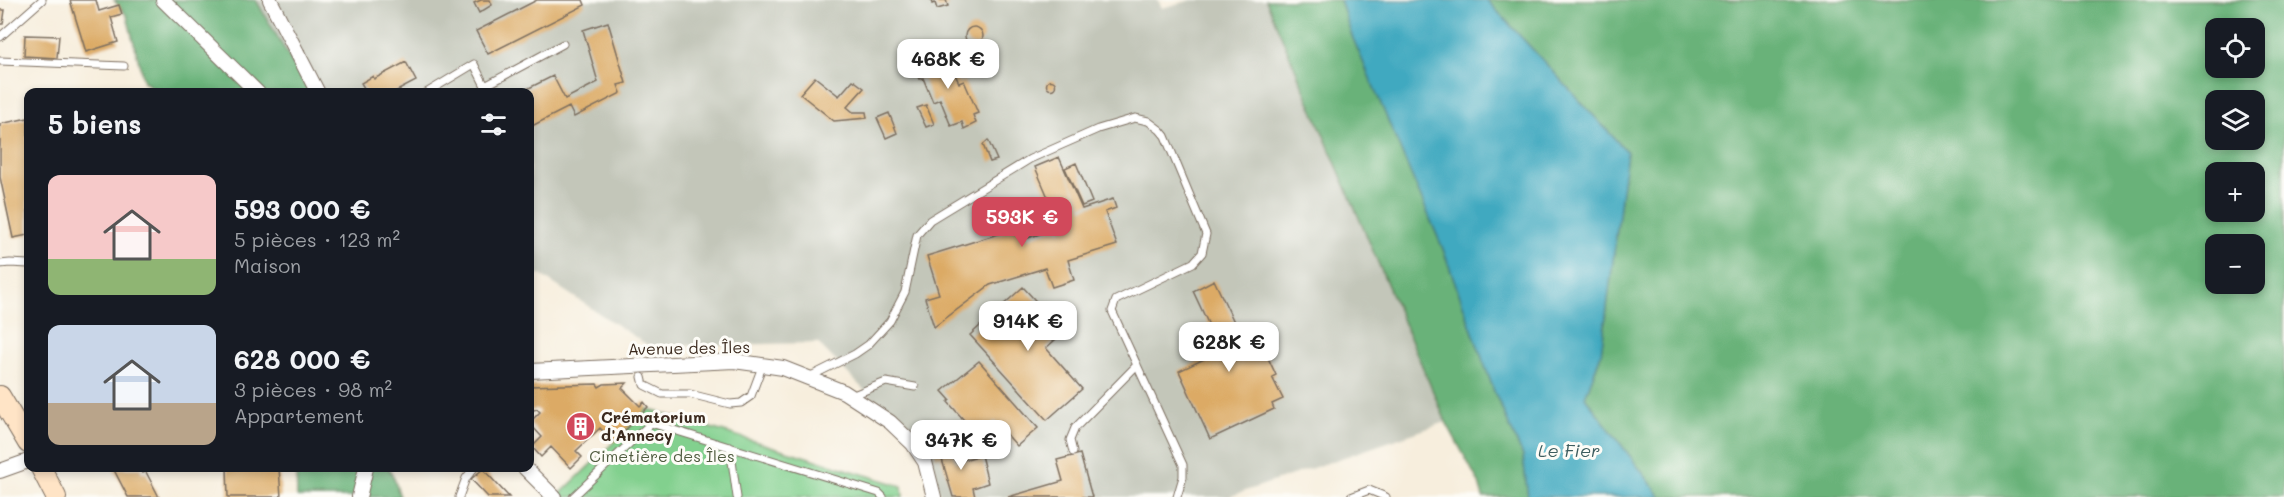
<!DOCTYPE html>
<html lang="fr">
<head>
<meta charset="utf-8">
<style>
	body { margin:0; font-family:Mali,sans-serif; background:#242831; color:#f1f3f6; height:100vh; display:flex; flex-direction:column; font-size:22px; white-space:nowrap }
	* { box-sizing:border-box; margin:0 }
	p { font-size:20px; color:#9ea1a6 }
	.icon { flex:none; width:33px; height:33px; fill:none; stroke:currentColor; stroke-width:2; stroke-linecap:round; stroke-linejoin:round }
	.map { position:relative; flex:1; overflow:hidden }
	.side { position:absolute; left:24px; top:88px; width:510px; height:384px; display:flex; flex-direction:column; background:#171b24; border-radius:12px; box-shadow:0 3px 9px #0003 }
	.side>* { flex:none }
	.controls { position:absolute; left:2205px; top:18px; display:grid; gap:12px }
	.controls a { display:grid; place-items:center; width:60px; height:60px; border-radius:12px; background:#171b24; box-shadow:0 3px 9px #0003; font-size:30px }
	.price { position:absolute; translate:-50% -51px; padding:0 14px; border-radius:12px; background:#fff; color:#222; font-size:20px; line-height:39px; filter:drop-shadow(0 2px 3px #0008) }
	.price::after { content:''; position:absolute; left:50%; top:36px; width:18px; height:14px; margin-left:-9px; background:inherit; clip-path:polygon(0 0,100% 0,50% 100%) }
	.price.on { background:#d1495b; color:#fff }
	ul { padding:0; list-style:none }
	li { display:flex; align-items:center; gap:18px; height:150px; padding:0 24px }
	li span { display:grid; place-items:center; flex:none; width:168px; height:120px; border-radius:12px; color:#555 }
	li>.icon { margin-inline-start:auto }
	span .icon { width:72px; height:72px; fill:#fffc; stroke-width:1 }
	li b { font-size:26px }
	h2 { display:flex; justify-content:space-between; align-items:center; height:72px; padding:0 24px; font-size:26px }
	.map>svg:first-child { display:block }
	.industrial { fill:#c3c6b9 }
	.green { fill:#82d08e; stroke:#5e7d56; stroke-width:1.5 }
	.forest { fill:#69b279; stroke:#526e4c; stroke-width:1.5; fill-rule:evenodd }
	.water { fill:#40a9c0; stroke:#3e6a6f; stroke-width:1.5 }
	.building { fill:#dcaa65 }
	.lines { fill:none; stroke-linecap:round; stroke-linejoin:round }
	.lane-casing { stroke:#7d6f61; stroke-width:9 }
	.street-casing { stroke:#7d6f61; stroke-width:16 }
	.secondary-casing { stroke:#7d6f61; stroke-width:22 }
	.lane { stroke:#fff; stroke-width:7 }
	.street { stroke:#fff; stroke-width:14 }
	.secondary { stroke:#ffe4c6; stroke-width:20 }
	.labels { text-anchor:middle; stroke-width:6; stroke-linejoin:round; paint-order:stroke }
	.street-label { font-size:16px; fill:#3b2a1e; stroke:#fdfcf7 }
	.poi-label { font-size:16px; font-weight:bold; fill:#3b2a1e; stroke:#fdfcf7; text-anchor:start }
	.park-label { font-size:16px; fill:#505c40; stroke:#fdfcf7 }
	.water-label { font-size:18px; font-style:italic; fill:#3d5d5f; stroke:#fdfcf7 }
</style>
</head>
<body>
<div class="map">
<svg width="2284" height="497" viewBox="0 0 2284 497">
	<rect width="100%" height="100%" fill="#fdfcf7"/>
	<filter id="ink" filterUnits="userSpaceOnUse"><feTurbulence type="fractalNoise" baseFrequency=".0167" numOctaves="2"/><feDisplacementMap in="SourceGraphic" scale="12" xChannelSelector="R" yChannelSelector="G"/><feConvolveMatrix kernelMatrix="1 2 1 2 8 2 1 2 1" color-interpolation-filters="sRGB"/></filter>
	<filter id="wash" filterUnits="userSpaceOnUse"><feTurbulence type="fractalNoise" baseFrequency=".008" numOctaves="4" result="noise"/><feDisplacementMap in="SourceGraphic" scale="24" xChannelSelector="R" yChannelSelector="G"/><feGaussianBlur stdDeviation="1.35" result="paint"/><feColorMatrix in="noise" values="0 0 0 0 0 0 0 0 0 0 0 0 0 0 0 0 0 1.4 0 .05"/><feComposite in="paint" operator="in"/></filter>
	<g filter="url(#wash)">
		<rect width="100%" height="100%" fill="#f7eedd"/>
		<path class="industrial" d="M256,0H1158L1162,8L1192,0H1266L1446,422L1228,497H940L926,442L870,396L818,343L649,346L539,274L530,275V93H310Z"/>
		<path class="green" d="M648,409L902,486L903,497H557Z"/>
		<path class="forest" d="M114,0H256L310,93H162L144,82L127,16Z
			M1266,0H1340L1352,36L1443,249L1494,391L1523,456L1528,497H1483L1479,483L1446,422Z
			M1487,0H2284V497H1661L1585,397L1601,354L1627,152ZM2216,28H2254V68H2216ZM2216,100H2254V140H2216ZM2216,172H2254V212H2216ZM2216,244H2254V284H2216Z
			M296,468H388L394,478L400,497H297Z"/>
		<path class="water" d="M1340,0H1487L1627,152L1601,354L1585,397L1661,497H1528L1523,456L1494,391L1443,249L1352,36Z"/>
		<g id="blocks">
			<path class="building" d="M70,0H96L99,11L119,5L122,14L111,17L118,42L86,52Z
				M481,0H490L492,5L479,13L474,3Z
				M537,0H583L585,5L488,54L476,31Z
				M931,0H946L948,6L937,9L935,3L932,4Z
				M0,10H5L3,24H0Z
				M608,22L626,83L618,85L621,93L574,117L569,107L530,127V93H519L553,76L565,99L598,82L583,30Z
				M965 36a9 9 0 1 1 18 0a9 9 0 1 1-18 0Z
				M25,35L59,36L57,58L24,56Z
				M945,52L959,83L964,81L978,113L973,115L976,123L964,129L962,122L951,126L940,99L933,102L923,78L919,79L913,66Z
				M406,62L416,81L393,93H367L361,83L373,76L374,79Z
				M815,77L839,96L853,80L864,88L847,107L853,112H866L867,118L834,121L800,94Z
				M1046.5 85a4.5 4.5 0 1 1 9 0a4.5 4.5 0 1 1-9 0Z
				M926,105L934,124L926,127L917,108Z
				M889,113L897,133L886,138L877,118Z
				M28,118V235L13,238L0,177V124Z
				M988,140L997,160L990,162L983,145Z
				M1059,157L1082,209L1113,199L1116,208L1105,212L1117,245L1068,260L1074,280L1052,287L1045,268L990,285L934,327L925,298L939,294L927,256L1024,226L1028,238L1057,228L1059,231L1062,230L1035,167Z
				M1076,163L1092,202L1082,206L1065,168Z
				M1214,280L1247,349L1261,343L1276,375L1272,377L1283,399L1272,404L1274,409L1210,439L1179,371L1221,351L1193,291Z
				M1023,287L1064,332L1046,348L1082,389L1047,420L970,335Z
				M979,361L1038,428L1017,446L995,421L978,436L948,402L950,400L942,391Z
				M627,383L622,388L640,406L644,402L648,407L614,442L600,428L576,451L582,457L571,468L551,447L541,457L532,447L542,437L530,424V422L540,412L537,409L530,411V386L597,384L599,387L604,384Z
				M939,439L949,443L956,462L981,455L988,483L973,488L975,497H953L941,456L936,457L933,440Z
				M1080,454L1092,497H1008L1063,481L1057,460Z
				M113,468H140L142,473L146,472L159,497H128Z
				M227,468H279L281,497H228Z
				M483,469L509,497H488L471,479Z"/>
		</g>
	</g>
	<g filter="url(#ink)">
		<use href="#blocks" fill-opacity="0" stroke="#7d6f61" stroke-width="1.5"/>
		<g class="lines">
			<defs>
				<path id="lane" d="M0,37L42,0
					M0,61L124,66
					M426,93L474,64L485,86L563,44
					M0,264L10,263L28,264
					M642,377L644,385L662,394H690L730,404L741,403L751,396L763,364
					M809,377L855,354L868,345L890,321L905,292L917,235L930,220L1030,159L1098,129L1135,118L1148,121L1160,130L1165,136L1206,234L1202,253L1193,263L1116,300L1112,311L1183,465V477L1177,497
					M851,396L886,382L915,387
					M730,447L737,497
					M1073,452L1070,440L1075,428L1137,365
					M459,497L466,478L474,468
					M573,497L651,423L879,493L883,497
					M1351,497L1369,490L1386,497"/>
				<path id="street" d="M163,0L258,93
					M270,0L318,93
					M530,371L734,361L783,368L844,392L890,422L913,444L925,462L934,497
					M525,468L554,497
					M0,471L28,461
					M359,497L366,468"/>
				<path id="secondary" d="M0,396L28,443
					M41,468L56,497"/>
			</defs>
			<use href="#lane" class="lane-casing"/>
			<use href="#street" class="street-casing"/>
			<use href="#secondary" class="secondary-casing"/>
			<use href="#lane" class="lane"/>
			<use href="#street" class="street"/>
			<use href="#secondary" class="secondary"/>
		</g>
	</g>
	<defs>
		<symbol id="building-disc" viewBox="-11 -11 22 22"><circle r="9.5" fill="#d1495b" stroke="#fdfcf7"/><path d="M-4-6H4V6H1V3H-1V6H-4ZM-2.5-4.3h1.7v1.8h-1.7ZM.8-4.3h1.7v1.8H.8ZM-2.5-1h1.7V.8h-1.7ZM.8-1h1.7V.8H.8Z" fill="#fff"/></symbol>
	</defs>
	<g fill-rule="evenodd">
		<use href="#building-disc" x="564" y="410" width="33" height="33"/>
	</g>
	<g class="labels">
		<g class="street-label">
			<text transform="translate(689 348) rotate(-1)" y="6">Avenue des Îles</text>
		</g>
		<g class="poi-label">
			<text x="601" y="423">Crématorium<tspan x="601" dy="18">d'Annecy</tspan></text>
		</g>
		<g class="park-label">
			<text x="662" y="462">Cimetière des Îles</text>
		</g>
		<g class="water-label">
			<text x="1569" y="457">Le Fier</text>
		</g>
	</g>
</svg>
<div class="controls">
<a><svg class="icon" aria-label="locate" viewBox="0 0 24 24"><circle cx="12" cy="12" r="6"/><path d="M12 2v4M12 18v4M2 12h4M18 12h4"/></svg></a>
<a><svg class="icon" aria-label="layers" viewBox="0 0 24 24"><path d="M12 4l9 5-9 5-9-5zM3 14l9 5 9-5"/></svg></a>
<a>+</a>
<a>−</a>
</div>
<b class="price" style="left:948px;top:90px">468K €</b>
<b class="price on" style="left:1022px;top:248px">593K €</b>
<b class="price" style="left:1028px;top:352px">914K €</b>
<b class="price" style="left:1229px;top:373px">628K €</b>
<b class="price" style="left:961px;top:471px">347K €</b>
<section class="side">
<h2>5 biens<svg class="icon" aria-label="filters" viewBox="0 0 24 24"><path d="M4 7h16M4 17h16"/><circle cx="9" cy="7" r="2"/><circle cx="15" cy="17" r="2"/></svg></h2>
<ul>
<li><span style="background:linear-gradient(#f6c9c9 70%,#8fb573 0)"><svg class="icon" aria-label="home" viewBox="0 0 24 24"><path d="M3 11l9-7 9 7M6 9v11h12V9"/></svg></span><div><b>593 000 €</b><p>5 pièces · 123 m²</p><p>Maison</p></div></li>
<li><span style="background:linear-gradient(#c9d6e8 65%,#b9a48a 0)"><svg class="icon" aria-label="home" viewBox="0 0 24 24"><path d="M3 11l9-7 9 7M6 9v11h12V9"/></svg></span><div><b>628 000 €</b><p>3 pièces · 98 m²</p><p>Appartement</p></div></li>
</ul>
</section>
</div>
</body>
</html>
